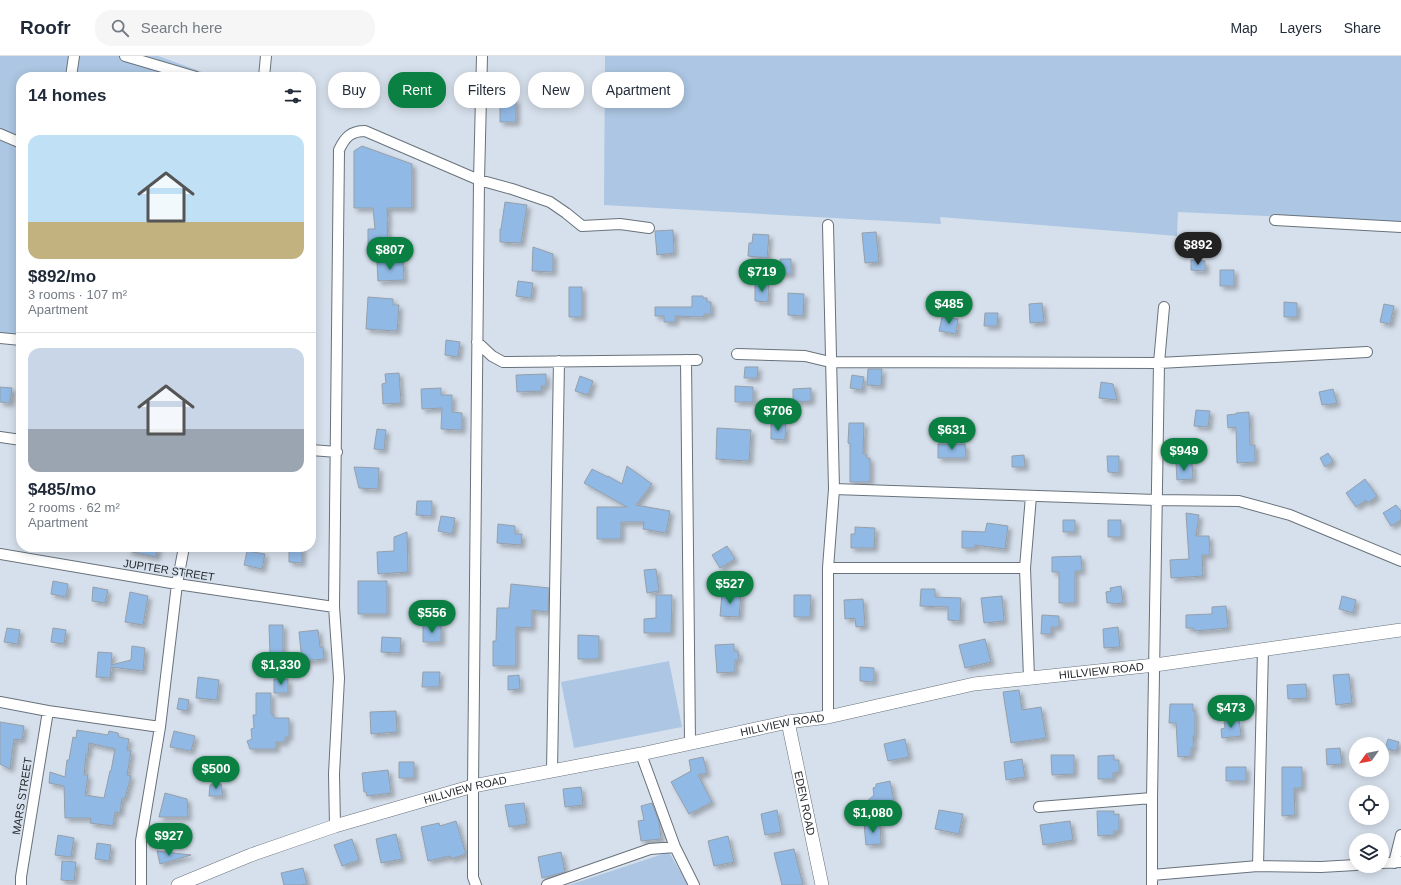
<!DOCTYPE html>
<html lang="en">
<head>
<meta charset="utf-8">
<style>
	body { margin:0; font-family:Arial,sans-serif; background:#f6f6f7; color:#1f2937; height:100vh; display:flex; flex-direction:column; font-size:15px; white-space:nowrap }
	* { box-sizing:border-box; margin:0 }
	p { font-size:13px; color:#747a83 }
	.icon { flex:none; width:22px; height:22px; fill:none; stroke:currentColor; stroke-width:2; stroke-linecap:round; stroke-linejoin:round }
	.map { position:relative; flex:1; overflow:hidden }
	.drawer { position:absolute; left:16px; top:16px; width:300px; height:480px; display:flex; flex-direction:column; background:#fff; border-radius:16px; box-shadow:0 2px 10px #0003 }
	.drawer>* { flex:none }
	.top-card { position:absolute; left:328px; top:16px; width:380px; height:36px; display:flex; gap:8px }
	.needle { width:26px; rotate:237deg }
	.fabs { position:absolute; left:1349px; top:681px; display:grid; gap:8px }
	.fabs a { display:grid; place-items:center; width:40px; height:40px; border-radius:50%; background:#fff; box-shadow:0 2px 10px #0003; font-size:20px }
	.price { position:absolute; translate:-50% -34px; padding:0 9px; border-radius:14px; background:#0b8043; color:#fff; font-size:13px; line-height:26px; filter:drop-shadow(0 1px 2px #0008) }
	.price::after { content:''; position:absolute; left:50%; top:24px; width:12px; height:9px; margin-left:-6px; background:inherit; clip-path:polygon(0 0,100% 0,50% 100%) }
	.price.selected { background:#222; color:#fff }
	ul { padding:0; list-style:none }
	li { display:grid; align-content:center; gap:8px; height:212px; padding:0 12px }
	li+li { border-top:1px solid #e0e1e3 }
	li span { display:grid; place-items:center; height:124px; border-radius:12px; color:#555 }
	li>.icon { margin-inline-start:auto }
	span .icon { width:72px; height:72px; fill:#fffc; stroke-width:1 }
	li b { font-size:17px }
	h2 { display:flex; justify-content:space-between; align-items:center; height:48px; padding:0 12px; font-size:17px }
	.pill { padding:0 14px; border-radius:16px; background:#fff; box-shadow:0 2px 10px #0003; font-size:14px; line-height:36px }
	.pill.selected { background:#0b8043; color:#fff }
	header { display:flex; align-items:center; gap:24px; box-sizing:border-box; height:56px; padding:0 20px; background:#fff; border-bottom:1px solid #e0e1e3 }
	header strong { font-size:19px }
	nav { display:flex; gap:22px; margin-inline-start:auto; font-size:14px }
	.search { width:280px; height:36px; background:#f6f6f7; display:flex; align-items:center; gap:10px; box-sizing:border-box; padding:0 14px; border-radius:16px; color:#747a83; font-size:15px }
	.map>svg:first-child { display:block }
	.green { fill:#acc6e3 }
	.building { fill:#91b9e5; stroke:#959faa; fill-rule:evenodd; filter:url(#shadow) }
	.lines { fill:none; stroke-linecap:round; stroke-linejoin:round }
	.minor-casing { stroke:#68727c; stroke-width:12 }
	.tertiary-casing { stroke:#68727c; stroke-width:14 }
	.minor { stroke:#fff; stroke-width:10 }
	.tertiary { stroke:#fff; stroke-width:13 }
	.labels { text-anchor:middle; stroke-width:3; stroke-linejoin:round; paint-order:stroke }
	.street-label { font-size:11px; fill:#25292e; stroke:#d6e0ec }
</style>
</head>
<body>
<header>
<strong>Roofr</strong>
<div class="search"><svg class="icon" aria-label="search" viewBox="0 0 24 24"><circle cx="10" cy="10" r="6"/><path d="M15 15l6 6"/></svg>Search here</div>
<nav><a>Map</a><a>Layers</a><a>Share</a></nav>
</header>
<div class="map">
<svg width="1401" height="829" viewBox="0 0 1401 829">
	<defs>
		<filter id="shadow"><feDropShadow dx="3.5" dy="3.5" stdDeviation="2" flood-color="#0004"/></filter>
	</defs>
	<rect width="100%" height="100%" fill="#d6e0ec"/>
	<path class="green" d="M0,0H158L216,21H21V280L0,279Z
		M605,0H1401V166L1178,156L1177,180L940,161L941,168L604,149Z
		M669,605L682,671L574,692L561,626Z
		M669,796L688,829H569Z"/>
	<path class="building" d="M500,44H516V66H500Z
		M362,90L412,108V152H387L388,167H387L388,187L368,188V173H375L373,152H354V95Z
		M505,146L527,149L521,187L500,186V173H501Z
		M673,174L674,197L657,199L655,175Z
		M876,176L879,206L865,207L862,177Z
		M753,178L769,179L767,202L748,200L749,187H752Z
		M533,191L553,198V216L532,215Z
		M780,203H791V218H780Z
		M1191,204L1205,205V215L1191,214Z
		M403,205L404,224L378,225L377,206Z
		M1220,214H1234V230H1220Z
		M518,225L533,227L531,242L516,240Z
		M755,228H769L768,246L755,245Z
		M569,231H582V261H569Z
		M788,237L804,238L803,260L788,259Z
		M692,240H703V242H707V246H711V258H704V261L675,260V266H664V260H655V251H692Z
		M368,241L393,243V249H399L397,275L366,273Z
		M1284,246L1297,247V261H1284Z
		M1042,247L1044,266L1030,267L1029,248Z
		M1384,248L1394,250L1390,268L1380,266Z
		M985,257H998L997,270H984Z
		M942,261L958,263L956,278L939,275Z
		M446,284L460,286L458,301L445,299Z
		M745,311H758L757,322H744Z
		M868,313H882L881,330L867,329Z
		M399,317L401,347L383,348L382,328L386,327L385,318Z
		M546,318V330H541L542,335L517,336L516,319Z
		M852,319L864,321L862,334L850,332Z
		M580,320L593,325L588,339L575,335Z
		M1101,326L1113,328L1117,344L1099,342Z
		M735,330L753,331V346H735Z
		M0,331L12,332L10,347L0,346Z
		M441,332V339H452V356L462,357V374L441,373L442,352L422,353L421,333Z
		M811,332V345L793,346V333Z
		M1333,333L1337,347L1327,349V348L1322,349L1319,336Z
		M1196,354L1210,355L1208,371L1194,370Z
		M1249,356L1250,389H1255V406L1237,407L1236,371L1228,372L1227,359L1236,358V357Z
		M849,367H864L863,398H866L867,402L870,403V426H850V388L848,387Z
		M771,368H786L785,384L771,383Z
		M717,372L751,374L749,405L716,403Z
		M377,373L386,374L384,394L374,393Z
		M938,388H965L966,402H938Z
		M1328,397L1333,405L1325,411L1320,402Z
		M1024,399L1025,411H1012V400Z
		M1107,400H1119V417L1108,416Z
		M1192,407L1193,423L1177,424L1176,408Z
		M627,410L652,428L636,449L670,455L666,477L643,473L644,466H621V483H597V451H627L584,427L592,413L608,421V420L622,428Z
		M354,411L379,412L378,433L359,432Z
		M1365,423L1377,440L1368,447L1366,444L1356,451L1346,437Z
		M417,445H432V460L416,459Z
		M1396,449L1401,455V464L1391,470L1383,457Z
		M1186,457L1199,459L1196,480H1209L1210,499H1202L1203,520L1171,522L1170,504L1189,503Z
		M441,460L455,462L452,478L438,475Z
		M1063,464H1075V476H1063Z
		M1108,464H1121V481H1108Z
		M987,467L1008,470L1005,493L975,489V492H962V475L985,476Z
		M498,468L515,470V478H522L521,489L497,487Z
		M855,471L875,472L874,492H851V478H855Z
		M407,476L408,516L378,518L377,496L394,495V481Z
		M727,490L735,503L720,512L712,499Z
		M129,491H158L156,501L128,495Z
		M289,491H302V507L289,506Z
		M247,495L265,498L262,513L244,509Z
		M1081,500L1082,515H1075V547H1059V516H1052V501Z
		M656,513L659,535L647,537L644,514Z
		M53,525L68,528L66,541L51,538Z
		M358,525H387V558H358Z
		M511,528L549,532L548,556L532,554V572L516,571V610H493V585H496L497,552H509Z
		M1121,530L1123,547L1112,548V547H1107L1106,536L1111,535L1110,532Z
		M93,531L108,534L105,547L92,545Z
		M921,533H935V541L961,542L960,565L948,564V551L920,550Z
		M130,536L148,540L143,569L125,566Z
		M722,537L741,538L739,561L720,560Z
		M656,539H672L671,577H644V563L656,562Z
		M794,539H811L810,561H794Z
		M1002,540L1004,565L984,567L981,542Z
		M1342,540L1356,544L1353,557L1339,553Z
		M863,543L865,570L856,571L855,562L845,563L844,544Z
		M1226,550L1228,572L1194,575V572H1186V559L1212,558V551Z
		M1042,559L1059,560V571H1051V578H1041Z
		M269,569H283V598H270Z
		M423,569H441V586H423Z
		M1118,571L1120,591L1104,592L1103,573Z
		M7,572L20,574L18,588L4,586Z
		M53,572L66,574L64,588L51,586Z
		M318,574L320,591H323L324,603L302,605L299,576Z
		M578,579L599,580V603H578Z
		M382,581L401,582L400,597L381,596Z
		M985,583L991,606L965,612L959,589Z
		M734,588V595H738L739,604H735V616L717,617L715,589Z
		M132,590L145,592L143,615L111,611L110,622L96,621L98,596L112,597L111,609L131,604Z
		M860,611L874,612V626L860,625Z
		M423,616H440L439,631H422Z
		M1349,618L1352,647L1336,649L1333,619Z
		M519,619L520,633L508,634V620Z
		M198,621L219,624L217,644L196,642Z
		M274,623H288V637H274Z
		M1306,628L1307,642L1288,643L1287,629Z
		M1019,634L1022,654L1041,651L1046,682L1011,687L1003,636Z
		M256,637H271V658H273L274,662H289V681H285V686H276V693H250L247,685L252,683L251,673L254,672L253,659H256Z
		M179,642L189,644L187,655L177,653Z
		M1170,648H1193V655H1195V680H1193L1194,692H1191V700L1178,701L1176,667H1169Z
		M396,655L397,676L371,678L370,656Z
		M1239,664L1241,680L1222,682L1221,673L1225,672L1224,666Z
		M0,666L24,670L22,684L14,683L10,713L0,708Z
		M77,674L108,679L109,675L118,677L119,681L129,683L127,694L131,695L127,719L131,720L125,742H122L120,757L115,756L113,770L90,767L91,762H65L64,730L49,727L50,716L65,721L67,704H69L73,681L76,682ZM89,687L115,693L111,715H110L104,742L85,739L88,719H84L86,698H88Z
		M174,675L195,680L191,695L170,691Z
		M905,683L909,701L888,705L884,688Z
		M1388,683L1399,686L1396,695L1385,693Z
		M1340,692L1342,708L1327,709L1326,693Z
		M1051,699H1074V718L1052,719Z
		M1114,699V704H1119V716L1113,717V723H1098V700Z
		M703,701L707,717L698,719L712,746L689,758L671,726L691,715L689,704Z
		M1022,703L1025,721L1006,724L1004,706Z
		M399,706H414V722H399Z
		M1226,711H1246V725H1226Z
		M1282,711H1302V732H1294L1295,759L1282,760Z
		M388,714L391,737L367,740L366,736H364L362,717Z
		M890,725L895,751L889,752L865,747L874,739L873,732L876,731V728Z
		M221,728L223,740H209L210,729Z
		M581,731L583,749L565,751L563,733Z
		M165,737L187,743L188,761H159Z
		M524,747L527,768L509,771L505,749Z
		M652,747L659,766L661,783L641,785L638,765L644,764L641,750Z
		M777,754L781,776L765,779L761,758Z
		M939,754L963,758L959,778L935,773Z
		M1097,755H1114V759L1119,758V775H1114V779L1098,780Z
		M456,765L466,798L451,803L450,800L428,805L421,771L439,767L440,770Z
		M1070,765L1073,784L1043,789L1040,769Z
		M880,767L881,788L866,789L864,768Z
		M396,778L402,803L381,807L376,783Z
		M58,779L74,782L71,801L55,799Z
		M728,780L734,806L714,810L708,785Z
		M352,783L359,804L342,810L334,789Z
		M97,787L111,789L109,805L95,803Z
		M794,793L803,829H782L774,797Z
		M157,795L191,799L160,808Z
		M561,796L565,816L542,822L538,801Z
		M62,805L76,806L74,825L61,824Z
		M303,812L307,828L301,829H284L281,817Z"/>
	<g class="lines">
		<defs>
			<path id="minor" d="M125,0L196,21
				M71,21L74,0
				M264,21L266,0
				M0,78L21,87
				M1275,164L1401,171
				M0,282L21,284
				M477,286L492,300L503,306L697,304
				M737,298L805,300L830,306L1159,307L1367,296
				M686,304L690,687
				M0,381L21,384
				M311,394L337,396
				M834,433L1156,444L1239,445L1290,459L1401,505
				M0,498L177,528L334,551
				M828,512H1025
				M1029,622L1025,512L1031,440
				M0,646L48,655L160,671
				M828,661V512L834,433L828,169
				M641,698L675,791L694,829
				M552,715L559,305
				M1039,751L1152,742
				M335,770L334,718L339,622L334,551L339,94C345,81 351,75 365,75L479,124L512,133L550,146L566,157L582,170L620,168L649,172
				M1382,807L1401,806
				M1394,807L1401,779
				M1258,810L1263,593
				M1152,819L1258,810L1321,811L1356,809
				M21,829V821L48,655
				M141,829V785L160,671L177,528L184,491
				M476,829L473,821V730L479,124L482,0
				M547,829L650,793L675,791
				M1152,829V742L1159,307L1164,251"/>
			<g id="tertiary">
				<path id="s1" d="M788,666L822,829"/>
				<path id="s2" d="M178,829L251,799L335,770L473,730L641,698L788,666L828,661L974,628L1155,609L1401,574"/>
			</g>
		</defs>
		<use href="#minor" class="minor-casing"/>
		<use href="#tertiary" class="tertiary-casing"/>
		<use href="#minor" class="minor"/>
		<use href="#tertiary" class="tertiary"/>
	</g>
	<g class="labels">
		<g class="street-label">
			<text transform="translate(169 514) rotate(9)" y="4">JUPITER STREET</text>
			<text dy="4" stroke="none"><textPath href="#s2" startOffset="951">HILLVIEW ROAD</textPath></text>
			<text dy="4" stroke="none"><textPath href="#s2" startOffset="627">HILLVIEW ROAD</textPath></text>
			<text dy="4" stroke="none"><textPath href="#s2" startOffset="303">HILLVIEW ROAD</textPath></text>
			<text transform="translate(22 740) rotate(-81)" y="4">MARS STREET</text>
			<text dy="4" stroke="none"><textPath href="#s1" startOffset="83">EDEN ROAD</textPath></text>
		</g>
	</g>
</svg>
<div class="fabs">
<a><svg class="needle" viewBox="-14 -14 28 28"><path d="M0-13l5 13h-10z" fill="#e53935"/><path d="M0 13l5-13h-10z" fill="#747a83"/></svg></a>
<a><svg class="icon" aria-label="locate" viewBox="0 0 24 24"><circle cx="12" cy="12" r="6"/><path d="M12 2v4M12 18v4M2 12h4M18 12h4"/></svg></a>
<a><svg class="icon" aria-label="layers" viewBox="0 0 24 24"><path d="M12 4l9 5-9 5-9-5zM3 14l9 5 9-5"/></svg></a>
</div>
<b class="price selected" style="left:1198px;top:210px">$892</b>
<b class="price" style="left:390px;top:215px">$807</b>
<b class="price" style="left:762px;top:237px">$719</b>
<b class="price" style="left:949px;top:269px">$485</b>
<b class="price" style="left:778px;top:376px">$706</b>
<b class="price" style="left:952px;top:395px">$631</b>
<b class="price" style="left:1184px;top:416px">$949</b>
<b class="price" style="left:730px;top:549px">$527</b>
<b class="price" style="left:432px;top:578px">$556</b>
<b class="price" style="left:281px;top:630px">$1,330</b>
<b class="price" style="left:1231px;top:673px">$473</b>
<b class="price" style="left:216px;top:734px">$500</b>
<b class="price" style="left:873px;top:778px">$1,080</b>
<b class="price" style="left:169px;top:801px">$927</b>
<div class="top-card">
<a class="pill">Buy</a>
<a class="pill selected">Rent</a>
<a class="pill">Filters</a>
<a class="pill">New</a>
<a class="pill">Apartment</a>
</div>
<section class="drawer">
<h2>14 homes<svg class="icon" aria-label="filters" viewBox="0 0 24 24"><path d="M4 7h16M4 17h16"/><circle cx="9" cy="7" r="2"/><circle cx="15" cy="17" r="2"/></svg></h2>
<ul>
<li><span style="background:linear-gradient(#bfe0f5 70%,#c2b280 0)"><svg class="icon" aria-label="home" viewBox="0 0 24 24"><path d="M3 11l9-7 9 7M6 9v11h12V9"/></svg></span><div><b>$892/mo</b><p>3 rooms · 107 m²</p><p>Apartment</p></div></li>
<li><span style="background:linear-gradient(#c9d6e8 65%,#9aa5b1 0)"><svg class="icon" aria-label="home" viewBox="0 0 24 24"><path d="M3 11l9-7 9 7M6 9v11h12V9"/></svg></span><div><b>$485/mo</b><p>2 rooms · 62 m²</p><p>Apartment</p></div></li>
</ul>
</section>
</div>
</body>
</html>
